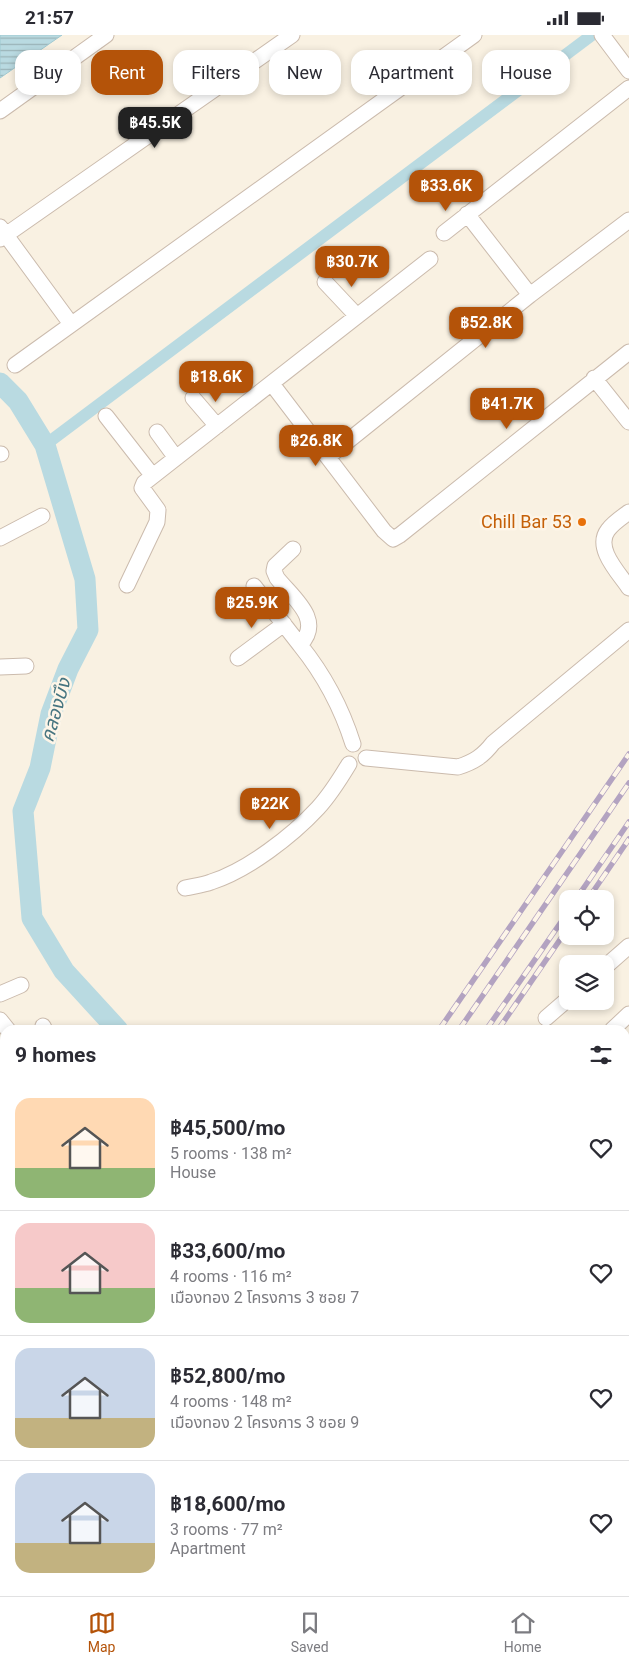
<!DOCTYPE html>
<html lang="en">
<head>
<meta charset="utf-8">
<style>
	body { margin:0; font-family:Roboto,"Noto Sans Thai",sans-serif; background:#f2f2f3; color:#2b2b33; height:100vh; display:flex; flex-direction:column; font-size:19px; white-space:nowrap }
	* { box-sizing:border-box; margin:0 }
	p { font-size:16px; color:#7c7c81 }
	.icon { flex:none; width:28px; height:28px; fill:none; stroke:currentColor; stroke-width:2; stroke-linecap:round; stroke-linejoin:round }
	.map { position:relative; flex:1; overflow:hidden }
	.sheet { position:absolute; left:0px; top:990px; width:630px; height:571px; display:flex; flex-direction:column; background:#fff; border-radius:15px 15px 0 0; box-shadow:0 2px 8px #0003 }
	.sheet>* { flex:none }
	.top-card { position:absolute; left:15px; top:15px; width:600px; height:45px; display:flex; gap:10px }
	.fabs { position:absolute; left:559px; top:855px; display:grid; gap:10px }
	.fabs a { display:grid; place-items:center; width:55px; height:55px; border-radius:10px; background:#fff; box-shadow:0 2px 8px #0003; font-size:25px }
	.price { position:absolute; translate:-50% -42px; padding:0 11px; border-radius:10px; background:#b45309; color:#fff; font-size:16px; line-height:32px; filter:drop-shadow(0 1px 2px #0008) }
	.price::after { content:''; position:absolute; left:50%; top:30px; width:15px; height:11px; margin-left:-8px; background:inherit; clip-path:polygon(0 0,100% 0,50% 100%) }
	.price.on { background:#222; color:#fff }
	ul { padding:0; list-style:none }
	li { display:flex; align-items:center; gap:15px; height:125px; padding:0 15px }
	li+li { border-top:1px solid #e1e1e2 }
	li span { display:grid; place-items:center; flex:none; width:140px; height:100px; border-radius:15px; color:#555 }
	li>.icon { margin-inline-start:auto }
	span .icon { width:60px; height:60px; fill:#fffc; stroke-width:1 }
	li b { font-size:21px }
	h2 { display:flex; justify-content:space-between; align-items:center; height:60px; padding:0 15px; font-size:21px }
	.pill { padding:0 18px; border-radius:15px; background:#fff; box-shadow:0 2px 8px #0003; font-size:18px; line-height:45px }
	.pill.on { background:#b45309; color:#fff }
	.status { display:flex; justify-content:space-between; align-items:center; height:35px; padding:0 25px; background:#fff; direction:ltr }
	.status svg { height:14px; fill:currentColor }
	.tabs { display:flex; justify-content:space-around; align-items:center; height:70px; border-top:1px solid #e1e1e2; background:#fff; font-size:14px; color:#7c7c81 }
	.tabs a { display:grid; justify-items:center; gap:2px }
	.tabs .on { color:#b45309 }
	.map>svg:first-child { display:block }
	.water { fill:url(#water-rules); stroke:#a0c9d1 }
	.lines { fill:none; stroke-linecap:round; stroke-linejoin:round }
	.canal { stroke:#b9dae1; stroke-width:12 }
	.river { stroke:#b9dae1; stroke-width:21 }
	.minor-casing { stroke:#cbbbad; stroke-width:17 }
	.major-casing { stroke:#d6d0cd; stroke-width:21 }
	.highway-casing { stroke:#d6d0cd; stroke-width:24 }
	.minor { stroke:#fff; stroke-width:15 }
	.major { stroke:#f2d5a0; stroke-width:19 }
	.highway { stroke:#eeb59e; stroke-width:22 }
	.rail-casing { stroke:#b3a3c1; stroke-width:5.5 }
	.rail { stroke:#fdf5e8; stroke-width:4; stroke-dasharray:11; stroke-linecap:butt }
	.food-dot { fill:#e8710a; stroke:#fdf5e8; stroke-width:2 }
	.labels { text-anchor:middle; stroke-width:5; stroke-linejoin:round; paint-order:stroke }
	.food-label { font-size:18px; fill:#c56008; stroke:#fdf5e8; text-anchor:end }
	.water-label { font-size:19px; font-style:italic; fill:#477580; stroke:#fdf5e8 }
</style>
</head>
<body>
<div class="status"><b>21:57</b><svg viewBox="0 0 49 12"><path d="M0 12V9h3v3zM5 12V6h3v6zM10 12V3h3v9zM15 12V0h3v12zM26 1h20v11H26zM47 4h2v5h-2z"/></svg></div>
<div class="map">
<svg width="629" height="1561" viewBox="0 0 629 1561">
	<defs>
		<pattern id="water-rules" width="6" height="5" patternUnits="userSpaceOnUse" patternTransform="scale(1.25)"><rect width="6" height="5" fill="#b9dae1"/><path d="M0 2.5h6" fill="none" stroke="#9bb4b8"/></pattern>
	</defs>
	<rect width="100%" height="100%" fill="#f9f1e2"/>
	<path class="water" d="M0,0H62L0,43Z"/>
	<g class="lines">
		<path class="canal" d="M45,410L592,0
			M625,1534L629,1531
			M597,1561L602,1556"/>
		<path class="river" d="M0,348L18,366L45,410L85,544L88,595L68,634L51,679L40,733L23,776L32,883L64,936L118,995
			M211,1556L214,1561"/>
		<defs>
			<path id="minor" d="M602,0L629,36
				M0,76L106,0
				M467,179L530,260
				M0,192L71,289
				M444,198L629,53
				M0,204L292,0
				M325,247L357,281
				M15,330L474,0
				M594,343L629,387
				M272,349L384,496L393,504L400,500L629,317
				M193,363L217,391
				M106,381L152,440
				M157,397L176,423
				M0,419H1
				M328,422L530,260L629,185
				M629,477C622,482 613,488 608,495C594,513 619,538 629,553
				M0,503L42,481
				M293,514L275,531L274,536L277,543C293,563 324,585 300,610C325,641 341,671 353,709
				M127,550L157,487L158,475L142,453L144,448L430,224
				M254,551L300,610
				M238,623L284,589
				M0,632L26,631
				M366,723L458,732C474,727 483,721 493,708L629,595
				M185,853C194,851 203,850 211,847C248,835 292,801 318,773C330,760 340,744 349,729
				M605,932L629,911
				M0,959L21,950
				M546,983L568,964
				M0,985L8,995
				M43,991L45,995
				M612,995L629,979
				M625,1046L629,1050
				M0,1047L5,1040
				M625,1121L629,1126
				M625,1147L629,1143
				M0,1237L5,1230
				M0,1420L5,1413
				M32,1561L35,1556
				M622,1561L629,1555"/>
			<path id="major" d="M625,1232L629,1227
				M625,1264L629,1260
				M625,1368L629,1364
				M625,1399L629,1395
				M314,1561L318,1556
				M464,1561L469,1556"/>
			<path id="highway" d="M625,1282L629,1278
				M625,1326L629,1322
				M361,1561L365,1556
				M404,1561L408,1556"/>
		</defs>
		<use href="#minor" class="minor-casing"/>
		<use href="#major" class="major-casing"/>
		<use href="#highway" class="highway-casing"/>
		<use href="#minor" class="minor"/>
		<use href="#major" class="major"/>
		<use href="#highway" class="highway"/>
		<defs>
			<path id="rail" d="M576,864L629,787
				M588,864L629,804
				M439,995L629,719
				M459,995L629,748
				M486,995L568,877
				M498,995L568,893
				M50,1561L54,1556
				M72,1561L75,1556
				M97,1561L100,1556
				M108,1561L111,1556"/>
		</defs>
		<use href="#rail" class="rail-casing"/>
		<use href="#rail" class="rail"/>
	</g>
	<circle class="food-dot" cx="582" cy="487" r="5"/>
	<g class="labels">
		<g class="food-label">
			<text x="572" y="493">Chill Bar 53</text>
		</g>
		<g class="water-label">
			<text transform="translate(55 675) rotate(-74)" y="7">คลองบึง</text>
		</g>
	</g>
</svg>
<div class="fabs">
<a><svg class="icon" aria-label="locate" viewBox="0 0 24 24"><circle cx="12" cy="12" r="6"/><path d="M12 2v4M12 18v4M2 12h4M18 12h4"/></svg></a>
<a><svg class="icon" aria-label="layers" viewBox="0 0 24 24"><path d="M12 4l9 5-9 5-9-5zM3 14l9 5 9-5"/></svg></a>
</div>
<b class="price on" style="left:155px;top:114px">฿45.5K</b>
<b class="price" style="left:446px;top:177px">฿33.6K</b>
<b class="price" style="left:352px;top:253px">฿30.7K</b>
<b class="price" style="left:486px;top:314px">฿52.8K</b>
<b class="price" style="left:216px;top:368px">฿18.6K</b>
<b class="price" style="left:507px;top:395px">฿41.7K</b>
<b class="price" style="left:316px;top:432px">฿26.8K</b>
<b class="price" style="left:252px;top:594px">฿25.9K</b>
<b class="price" style="left:270px;top:795px">฿22K</b>
<div class="top-card">
<a class="pill">Buy</a>
<a class="pill on">Rent</a>
<a class="pill">Filters</a>
<a class="pill">New</a>
<a class="pill">Apartment</a>
<a class="pill">House</a>
</div>
<section class="sheet">
<h2>9 homes<svg class="icon" aria-label="filters" viewBox="0 0 24 24"><path d="M4 7h16M4 17h16"/><circle cx="9" cy="7" r="2"/><circle cx="15" cy="17" r="2"/></svg></h2>
<ul>
<li><span style="background:linear-gradient(#ffd9b3 70%,#8fb573 0)"><svg class="icon" aria-label="home" viewBox="0 0 24 24"><path d="M3 11l9-7 9 7M6 9v11h12V9"/></svg></span><div><b>฿45,500/mo</b><p>5 rooms · 138 m²</p><p>House</p></div><svg class="icon" aria-label="heart" viewBox="0 0 24 24"><path d="M12 20l-8-8c-3-5 5-10 8-4 3-6 11-1 8 4z"/></svg></li>
<li><span style="background:linear-gradient(#f6c9c9 65%,#8fb573 0)"><svg class="icon" aria-label="home" viewBox="0 0 24 24"><path d="M3 11l9-7 9 7M6 9v11h12V9"/></svg></span><div><b>฿33,600/mo</b><p>4 rooms · 116 m²</p><p>เมืองทอง 2 โครงการ 3 ซอย 7</p></div><svg class="icon" aria-label="heart" viewBox="0 0 24 24"><path d="M12 20l-8-8c-3-5 5-10 8-4 3-6 11-1 8 4z"/></svg></li>
<li><span style="background:linear-gradient(#c9d6e8 70%,#c2b280 0)"><svg class="icon" aria-label="home" viewBox="0 0 24 24"><path d="M3 11l9-7 9 7M6 9v11h12V9"/></svg></span><div><b>฿52,800/mo</b><p>4 rooms · 148 m²</p><p>เมืองทอง 2 โครงการ 3 ซอย 9</p></div><svg class="icon" aria-label="heart" viewBox="0 0 24 24"><path d="M12 20l-8-8c-3-5 5-10 8-4 3-6 11-1 8 4z"/></svg></li>
<li><span style="background:linear-gradient(#c9d6e8 70%,#c2b280 0)"><svg class="icon" aria-label="home" viewBox="0 0 24 24"><path d="M3 11l9-7 9 7M6 9v11h12V9"/></svg></span><div><b>฿18,600/mo</b><p>3 rooms · 77 m²</p><p>Apartment</p></div><svg class="icon" aria-label="heart" viewBox="0 0 24 24"><path d="M12 20l-8-8c-3-5 5-10 8-4 3-6 11-1 8 4z"/></svg></li>
</ul>
</section>
</div>
<nav class="tabs">
<a class="on"><svg class="icon" aria-label="map" viewBox="0 0 24 24"><path d="M3 6l6-2 6 2 6-2v14l-6 2-6-2-6 2zM9 4v14M15 6v14"/></svg>Map</a>
<a><svg class="icon" aria-label="saved" viewBox="0 0 24 24"><path d="M7 4h10v16l-5-4-5 4z"/></svg>Saved</a>
<a><svg class="icon" aria-label="home" viewBox="0 0 24 24"><path d="M3 11l9-7 9 7M6 9v11h12V9"/></svg>Home</a>
</nav>
</body>
</html>
